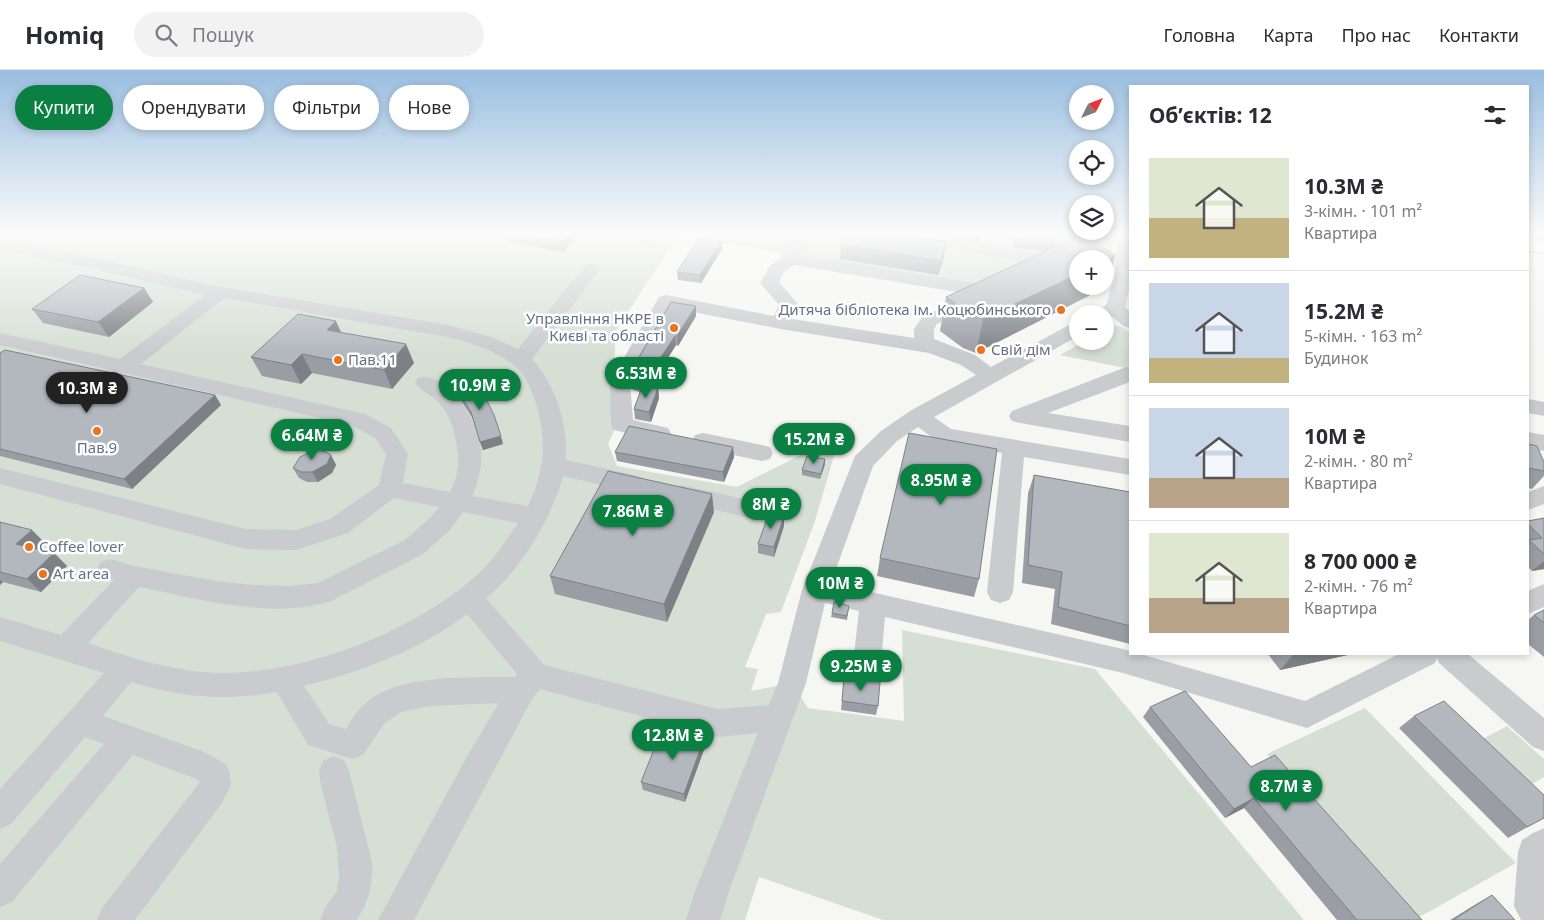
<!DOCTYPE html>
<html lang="uk">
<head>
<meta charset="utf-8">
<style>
	body { margin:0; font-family:"Noto Sans",sans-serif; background:#f2f2f3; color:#2b2b33; height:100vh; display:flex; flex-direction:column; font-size:19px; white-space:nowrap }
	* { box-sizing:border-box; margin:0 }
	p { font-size:16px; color:#7c7c81 }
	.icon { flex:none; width:28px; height:28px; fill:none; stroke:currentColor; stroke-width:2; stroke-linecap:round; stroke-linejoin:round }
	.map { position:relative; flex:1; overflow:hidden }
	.panel { position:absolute; left:1129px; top:15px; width:400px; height:570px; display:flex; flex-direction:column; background:#fff; border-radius:0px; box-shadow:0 2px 8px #0003 }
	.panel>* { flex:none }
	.hud { position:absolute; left:15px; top:15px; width:475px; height:45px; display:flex; gap:10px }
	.needle { width:32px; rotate:48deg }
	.buttons { position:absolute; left:1069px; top:15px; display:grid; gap:10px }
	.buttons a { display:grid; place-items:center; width:45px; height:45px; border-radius:50%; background:#fff; box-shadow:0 2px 8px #0003; font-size:25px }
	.price { position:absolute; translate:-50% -42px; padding:0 11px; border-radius:18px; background:#0b8043; color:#fff; font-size:16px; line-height:32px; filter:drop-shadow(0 1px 2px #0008) }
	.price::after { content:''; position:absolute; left:50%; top:30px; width:15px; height:11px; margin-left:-8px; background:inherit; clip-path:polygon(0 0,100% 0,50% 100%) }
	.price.selected { background:#222; color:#fff }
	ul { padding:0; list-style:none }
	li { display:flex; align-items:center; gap:15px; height:125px; padding:0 20px }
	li+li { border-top:1px solid #e1e1e2 }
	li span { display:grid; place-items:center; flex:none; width:140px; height:100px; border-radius:0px; color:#555 }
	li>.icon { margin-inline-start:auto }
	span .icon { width:60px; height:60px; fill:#fffc; stroke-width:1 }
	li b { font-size:21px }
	h2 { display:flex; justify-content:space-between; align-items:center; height:60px; padding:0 20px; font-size:21px }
	.tag { padding:0 18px; border-radius:22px; background:#fff; box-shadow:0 2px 8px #0003; font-size:18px; line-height:45px }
	.tag.selected { background:#0b8043; color:#fff }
	header { display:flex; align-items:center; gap:30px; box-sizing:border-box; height:70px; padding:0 25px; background:#fff; border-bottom:1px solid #e1e1e2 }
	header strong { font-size:24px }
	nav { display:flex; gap:28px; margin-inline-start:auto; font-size:18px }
	.search { width:350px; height:45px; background:#f2f2f3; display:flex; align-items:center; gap:12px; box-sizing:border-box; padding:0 18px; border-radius:28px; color:#7c7c81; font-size:19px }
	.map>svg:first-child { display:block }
	.green { fill:#d6dfd4 }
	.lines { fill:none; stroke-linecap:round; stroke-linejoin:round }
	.highway-casing { stroke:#b8bbbf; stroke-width:2 }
	.minor { fill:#c9cbcf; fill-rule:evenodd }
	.highway { fill:#fff; fill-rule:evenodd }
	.wall { fill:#9a9ea4 }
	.shaded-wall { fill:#7d8186 }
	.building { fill:#b3b8bf; stroke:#7d8186 }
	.poi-dot { fill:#ee711b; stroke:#fff; stroke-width:2 }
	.labels { text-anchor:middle; stroke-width:5; stroke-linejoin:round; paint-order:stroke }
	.poi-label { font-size:15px; fill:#647186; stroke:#fff; text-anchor:start }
</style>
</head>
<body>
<header>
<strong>Homiq</strong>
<div class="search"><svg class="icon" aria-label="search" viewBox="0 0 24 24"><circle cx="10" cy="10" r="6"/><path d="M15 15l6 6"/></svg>Пошук</div>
<nav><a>Головна</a><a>Карта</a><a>Про нас</a><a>Контакти</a></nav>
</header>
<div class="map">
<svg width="1544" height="850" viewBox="0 0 1544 850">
	<rect width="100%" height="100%" fill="#f6f7f3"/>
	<path class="green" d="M0,164H1113L1112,191L1078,189L985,217L678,166L615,262L614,361L608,374L617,396L737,417L840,365L815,451L781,542L766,544L745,597L758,599L751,621L792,613L808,638L904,651L902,560L1095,599L1304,850H883L759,807L745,850H0Z
		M1114,255L1122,257L1130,263V299L1060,285L1085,271H1105V260Z
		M1365,638L1516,793L1414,850H1409L1267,684Z
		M1507,656L1544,689V707L1520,721L1471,675Z"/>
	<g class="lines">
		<defs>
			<path id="highway" d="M1528,168L1544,171V183L1528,180Z"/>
		</defs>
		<use href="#highway" class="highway-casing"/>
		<path class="minor" d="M602,164H671L657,175L651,176L605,168Z
			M793,164H811L801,185L993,216L1000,218L1002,222L1000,226L993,228L794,195L783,203L779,212L798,234L792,249L914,268V259L923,246L972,226L979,228L981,232L979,236L937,254L934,259V269L975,285L991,297L1071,254L1078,252V266L934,347L951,359L1130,389V405L1024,387L1013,522L1009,530L1000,533L991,530L987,522L1002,383L937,371L918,357L897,371L873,396L831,513L1123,579L1130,581V584H1140L1305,631L1399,584H1468L1544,648V681L1533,677L1439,593L1437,588L1435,593L1307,658L1123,603L885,547L881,593L877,602L867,605L857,602L853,593L859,541L825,533L806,613L729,821L720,850H686L695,821L758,663L718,667L540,619L532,629L414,850H378L469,683L499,633L429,636L401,642L384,654L363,685L352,689L308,675L277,622C223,631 183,628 131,612L103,646L204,682L226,694L230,704L231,715L222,733L135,850H97L102,838L200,712L194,708L133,685L12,832L0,837V794L104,674L85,667L11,754L0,759V719L104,603L0,571V547L61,565L114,510L101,506L97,499L101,492L110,489L134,496L216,511L253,515L289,516L318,513L405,470L431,447L439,437L394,428L348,463L296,480L246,479L0,414V398L246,459L296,460L330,449L379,415L386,384L375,368L351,355L0,275V263L120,289L205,225L90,198L0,180V170L90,187L210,215L448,255L491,267L518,279L585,195L591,194L597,195L600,199L597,203L532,289C556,315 568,355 566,390L635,405L643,408L647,414L643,420L635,423L563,406C552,448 520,501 486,528L544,595L718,639L769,635L778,613L802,520L855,386L881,361L910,341L976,305L961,295L929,283L781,259L672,238L630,312L633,350L668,358L671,363L668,368L660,371L614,360L611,355L610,312L659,227L666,225L774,246L779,235L760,213L770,196L783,186ZM224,228L447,267C471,273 499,281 517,298C526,306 530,317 534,328C548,366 545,401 528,436L472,426C479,410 484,391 480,373C475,348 447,300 418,308L415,313C420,321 429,323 436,330C454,346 462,384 456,407C455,412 452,417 450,422L403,413L408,384L391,358L365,344L141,294ZM463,442L518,453C504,474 490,495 470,511C404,567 288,610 202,602C163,598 125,586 88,573L139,517C198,529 273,550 331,531L423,484L449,461ZM467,544L517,604L515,607C472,608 402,603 367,632C358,639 352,649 346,659L329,654L304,616C360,602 421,580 467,544Z
			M875,164H918L1078,189V199L884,169L878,168Z
			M1117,164H1130V217L1125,237L1130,242V258L1123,256L1113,247L1105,250V244H1095L1106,235L1116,201Z
			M1126,297L1130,298V312L1048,343L1130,356V372L1020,353L1012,351L1009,346L1012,341Z
			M1528,329L1544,332V346L1528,343Z
			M1528,362L1544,365V381L1528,378Z
			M703,363L762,375L770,377L773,383L770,389L762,391L695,377L692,371L695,365Z
			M682,415L757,432L766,435L769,441L766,447L757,450L674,430L670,424L674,418Z
			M1544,416V434L1528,440V422Z
			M1544,514V537L1528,544V521Z
			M334,686L345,691L349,701L372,792C373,813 369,832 357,850H320L325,838L337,821L339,807L337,777L321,716L319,701L323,691Z
			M1544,758V850H1521L1514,836L1518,782L1522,770L1533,763Z"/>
		<use href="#highway" class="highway"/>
	</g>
	<path class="wall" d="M508,164H578L563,182L510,172Z
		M941,164H982L980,172L941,166Z
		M1014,164H1058L1054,177L1104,218L976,283L963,278L940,261L946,227L1044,182L1012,177Z
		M841,175L944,186L938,205L840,189Z
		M722,179L701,213L678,210L677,202Z
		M144,218L153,232L109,267L43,253L32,239Z
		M696,236V246L678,276L676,275L649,317L658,318L659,328L651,352L635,349L634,339L640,322L633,320L631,311Z
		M341,262L414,293L392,319L312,303L301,314L262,306L251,287Z
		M0,283L215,325L221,335L132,419L0,386Z
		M455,317L503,374L483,380L473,349L458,326Z
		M1528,374L1544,392V406L1532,419L1528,418Z
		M733,377L734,387L724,412L617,391L615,382Z
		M331,385L336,395L332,403L318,412H307L299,408L293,398Z
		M825,389V394L820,409L802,405V400Z
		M1034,405L1130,422V574L1051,554L1055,519L1022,513L1028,423Z
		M714,442L667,552L555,524L550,506Z
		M1544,448V499L1532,501L1528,497V451Z
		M0,452L45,473L38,479L54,483L67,496L41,522L3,512L0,515Z
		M784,456L774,487L758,483V474Z
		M880,488L979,509L974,527L877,506Z
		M849,536L847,550L831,547L832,543Z
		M1544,540V587L1528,574V550L1534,545Z
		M1268,584H1352L1280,600Z
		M844,607L878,636L876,645L841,640Z
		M1150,637L1251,697L1422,850H1337L1244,738L1225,748L1143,647Z
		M1414,646L1544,748L1508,768L1399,658Z
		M704,669L705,677L685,732L643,720L641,712Z
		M1492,825L1515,850H1450L1476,834Z"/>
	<path class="shaded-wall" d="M568,164H578L563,182L561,172Z
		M722,171V179L701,213L700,205Z
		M946,172L944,186L938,205L941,191Z
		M1116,185L1104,218L976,283L983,249L1078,204V216H1105V190Z
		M144,218L153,232L109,267L98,252Z
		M696,236V246L678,276L677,266Z
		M336,251L344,269L327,260Z
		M675,266L676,275L646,323L644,313Z
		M406,274L414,293L392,319L384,300Z
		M302,284L312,303L301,314L291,295Z
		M658,318L659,328L651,352L649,342Z
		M215,325L221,335L132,419L124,409Z
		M501,366L503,374L483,380L480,372Z
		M733,377L734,387L724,412L723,402Z
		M331,385L336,395L332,403L318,412L312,402Z
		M825,389V394L820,409L821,404Z
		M712,424L714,442L667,552L664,534Z
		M784,446V456L774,487V477Z
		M32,460L45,473L30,487L16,474Z
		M54,483L67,496L41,522L27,509Z
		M1544,491V499L1532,501Z
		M0,510L3,512L0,515Z
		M1294,584H1352L1280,600Z
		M704,669L705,677L685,732L684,724Z
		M1254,728L1244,738L1225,748L1234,739Z"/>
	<path class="building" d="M515,164H568L561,172Z
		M846,164H896L946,172L941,191L841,175Z
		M1078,166L1084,167L1116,185L1105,190V189H1078V204L983,249L970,244L946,227Z
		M699,168L722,171L700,205L677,202Z
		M80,205L144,218L98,252L32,239Z
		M671,232L696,236L677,266H675L644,313L631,311L630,303Z
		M298,244L336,251L327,260L406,274L384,300L302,284L291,295L251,287Z
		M5,280L215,325L124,409L0,379V283Z
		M477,311L494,345L501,366L480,372L471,342L455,317Z
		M642,317L658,318L649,342L634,339Z
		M629,356L733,377L723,402L615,382Z
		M909,363L997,379L979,509L880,488Z
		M1528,374L1537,376L1544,392V401L1528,398Z
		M315,380L324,381L331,385L327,394L312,402H301L293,398L300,387Z
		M807,386L825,389L821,404L802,400Z
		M608,401L712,424L664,534L550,506Z
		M1034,405L1130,422V556L1058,537L1062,502L1028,495Z
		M769,443L784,446L774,477L758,474Z
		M1544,448V484L1529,470L1542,468L1528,454V451Z
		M0,452L32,460L16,474L54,483L27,509L0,502Z
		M834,532L849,536L847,546L832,543Z
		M1544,540V553L1534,545Z
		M844,607L880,612L878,636L842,631Z
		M1185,621L1251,697L1275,685L1422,850H1357L1254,728L1234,739L1150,637Z
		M1444,631L1544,725V748L1527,757L1414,646Z
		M663,657L704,669L684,724L641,712Z
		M1492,825L1515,850H1453Z"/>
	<linearGradient id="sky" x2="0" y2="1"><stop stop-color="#99bee0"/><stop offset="0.58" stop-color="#fbfbfa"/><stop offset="1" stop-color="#fbfbfa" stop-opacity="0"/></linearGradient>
	<rect width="1544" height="283" fill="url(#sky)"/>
	<g class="poi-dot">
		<circle cx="1061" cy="240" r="5"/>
		<circle cx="674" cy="258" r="5"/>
		<circle cx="981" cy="280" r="5"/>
		<circle cx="338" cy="290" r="5"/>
		<circle cx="97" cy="361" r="5"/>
		<circle cx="29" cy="477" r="5"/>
		<circle cx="43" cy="504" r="5"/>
	</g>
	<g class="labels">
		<g class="poi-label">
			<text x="1051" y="245" text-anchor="end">Дитяча бібліотека ім. Коцюбинського</text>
			<text x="664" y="254" text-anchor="end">Управління НКРЕ в<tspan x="664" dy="17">Києві та області</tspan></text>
			<text x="991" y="285">Свій дім</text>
			<text x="348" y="295">Пав.11</text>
			<text x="97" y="383" text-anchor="middle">Пав.9</text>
			<text x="39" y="482">Coffee lover</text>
			<text x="53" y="509">Art area</text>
		</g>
	</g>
</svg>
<div class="buttons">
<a><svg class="needle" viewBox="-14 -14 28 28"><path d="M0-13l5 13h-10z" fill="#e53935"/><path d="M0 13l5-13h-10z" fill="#7c7c81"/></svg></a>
<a><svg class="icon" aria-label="locate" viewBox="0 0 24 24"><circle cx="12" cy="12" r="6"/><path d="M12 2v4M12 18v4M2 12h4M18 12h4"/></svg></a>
<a><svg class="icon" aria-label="layers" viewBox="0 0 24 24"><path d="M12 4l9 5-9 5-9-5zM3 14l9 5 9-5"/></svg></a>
<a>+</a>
<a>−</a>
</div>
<b class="price" style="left:646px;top:329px">6.53M ₴</b>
<b class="price" style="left:480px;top:341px">10.9M ₴</b>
<b class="price selected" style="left:87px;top:344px">10.3M ₴</b>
<b class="price" style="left:312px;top:391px">6.64M ₴</b>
<b class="price" style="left:814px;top:395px">15.2M ₴</b>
<b class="price" style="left:941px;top:436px">8.95M ₴</b>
<b class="price" style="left:771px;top:460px">8M ₴</b>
<b class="price" style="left:633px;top:467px">7.86M ₴</b>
<b class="price" style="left:840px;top:539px">10M ₴</b>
<b class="price" style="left:861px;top:622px">9.25M ₴</b>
<b class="price" style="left:673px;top:691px">12.8M ₴</b>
<b class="price" style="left:1286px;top:742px">8.7M ₴</b>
<div class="hud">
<a class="tag selected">Купити</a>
<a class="tag">Орендувати</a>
<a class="tag">Фільтри</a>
<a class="tag">Нове</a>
</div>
<section class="panel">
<h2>Об’єктів: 12<svg class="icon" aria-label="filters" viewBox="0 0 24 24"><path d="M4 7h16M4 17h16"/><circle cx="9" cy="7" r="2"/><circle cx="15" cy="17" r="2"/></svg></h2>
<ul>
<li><span style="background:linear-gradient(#dfe7d0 60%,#c2b280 0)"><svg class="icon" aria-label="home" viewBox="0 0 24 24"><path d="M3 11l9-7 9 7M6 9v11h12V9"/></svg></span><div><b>10.3M ₴</b><p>3-кімн. · 101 m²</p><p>Квартира</p></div></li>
<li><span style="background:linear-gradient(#c9d6e8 75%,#c2b280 0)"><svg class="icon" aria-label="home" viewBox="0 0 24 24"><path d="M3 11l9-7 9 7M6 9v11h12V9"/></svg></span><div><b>15.2M ₴</b><p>5-кімн. · 163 m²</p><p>Будинок</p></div></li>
<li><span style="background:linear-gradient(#c9d6e8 70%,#b9a48a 0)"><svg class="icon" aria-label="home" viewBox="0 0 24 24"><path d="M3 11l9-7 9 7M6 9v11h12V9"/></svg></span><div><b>10M ₴</b><p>2-кімн. · 80 m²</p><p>Квартира</p></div></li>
<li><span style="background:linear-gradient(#dfe7d0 65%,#b9a48a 0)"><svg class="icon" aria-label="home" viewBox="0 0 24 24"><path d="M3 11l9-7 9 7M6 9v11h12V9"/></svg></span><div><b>8 700 000 ₴</b><p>2-кімн. · 76 m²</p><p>Квартира</p></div></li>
</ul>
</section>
</div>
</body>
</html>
